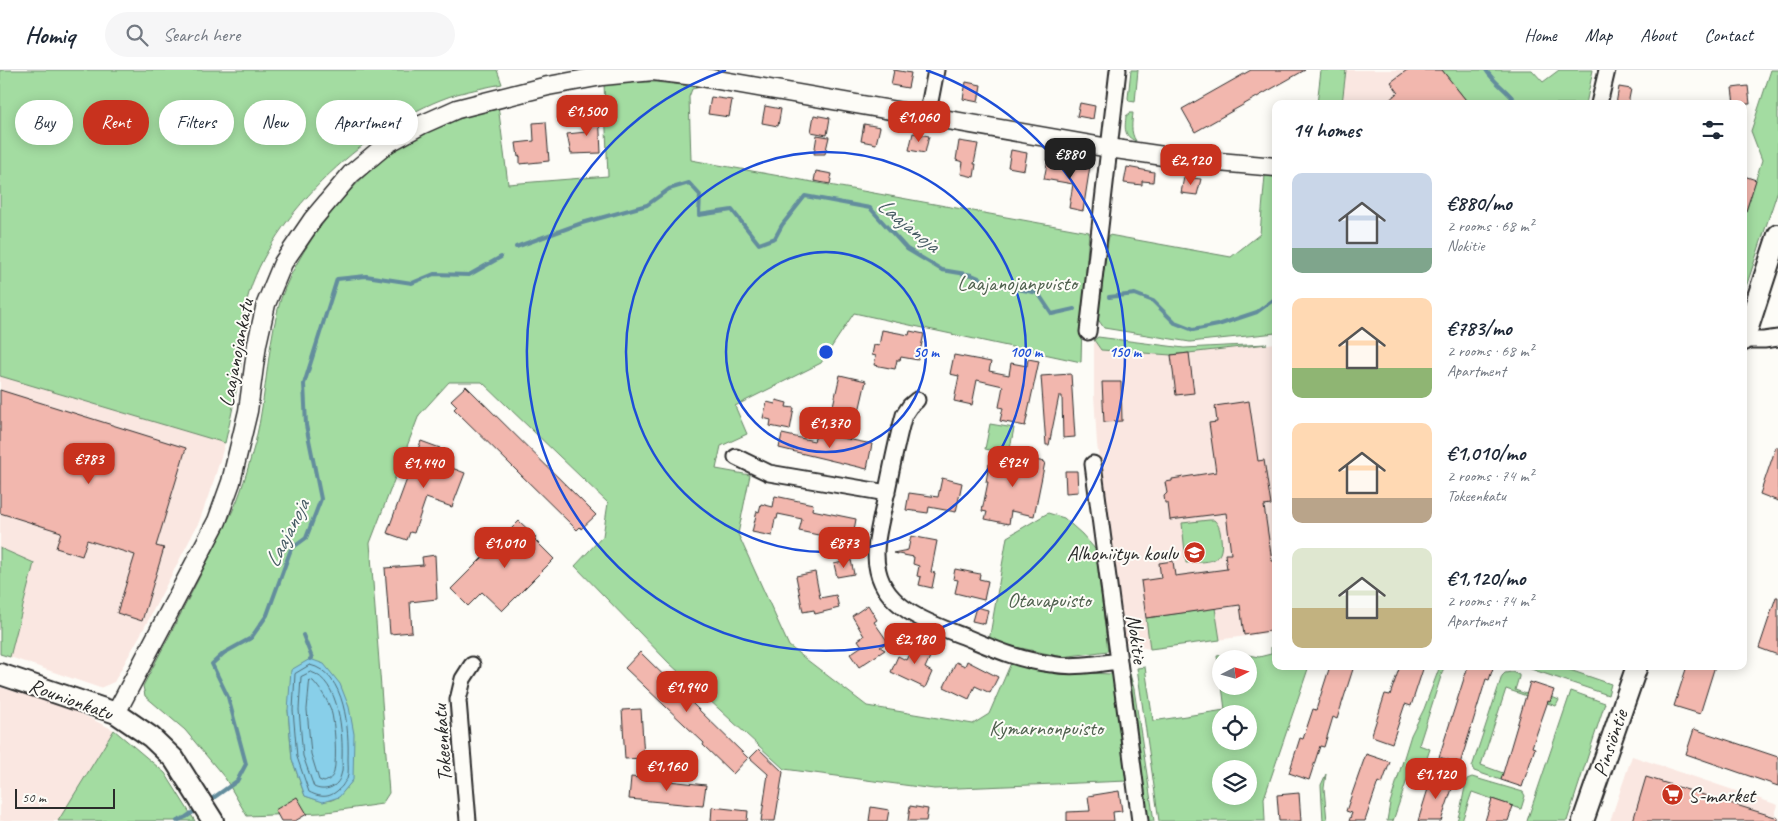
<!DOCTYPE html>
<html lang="en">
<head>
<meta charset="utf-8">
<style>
	body { margin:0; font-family:Caveat,sans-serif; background:#f6f6f7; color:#1f2937; height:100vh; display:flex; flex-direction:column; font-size:19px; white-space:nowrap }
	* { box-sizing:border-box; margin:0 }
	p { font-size:16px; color:#747a83 }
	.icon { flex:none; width:28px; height:28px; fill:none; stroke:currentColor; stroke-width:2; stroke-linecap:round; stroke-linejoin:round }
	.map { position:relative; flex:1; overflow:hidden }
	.sheet { position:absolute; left:1272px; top:30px; width:475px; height:570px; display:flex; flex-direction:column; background:#fff; border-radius:10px; box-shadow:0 2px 12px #0003 }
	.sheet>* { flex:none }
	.guide { position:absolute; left:15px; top:30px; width:475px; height:45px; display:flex; gap:10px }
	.needle { width:32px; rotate:84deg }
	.buttons { position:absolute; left:1212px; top:580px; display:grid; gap:10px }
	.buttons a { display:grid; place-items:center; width:45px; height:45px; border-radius:50%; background:#fff; box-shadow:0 2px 12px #0003; font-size:25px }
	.scale { position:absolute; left:15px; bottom:12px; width:100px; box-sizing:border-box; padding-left:5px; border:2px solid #2b2b2b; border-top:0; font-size:14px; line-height:18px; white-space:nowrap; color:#2b2b2b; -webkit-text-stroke:4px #fdfcf7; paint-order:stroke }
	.price { position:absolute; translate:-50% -42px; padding:0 11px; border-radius:10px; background:#c8321e; color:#fff; font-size:16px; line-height:32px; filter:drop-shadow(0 1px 2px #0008) }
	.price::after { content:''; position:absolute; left:50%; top:30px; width:15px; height:11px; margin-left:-8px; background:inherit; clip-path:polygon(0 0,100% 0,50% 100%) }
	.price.on { background:#222; color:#fff }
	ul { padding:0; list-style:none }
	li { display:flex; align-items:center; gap:15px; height:125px; padding:0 20px }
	li span { display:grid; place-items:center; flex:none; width:140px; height:100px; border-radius:10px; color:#555 }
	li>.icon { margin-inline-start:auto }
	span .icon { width:60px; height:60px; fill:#fffc; stroke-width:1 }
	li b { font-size:21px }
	h2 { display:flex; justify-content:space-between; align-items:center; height:60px; padding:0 20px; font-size:21px }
	.pill { padding:0 18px; border-radius:22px; background:#fff; box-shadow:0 2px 12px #0003; font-size:18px; line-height:45px }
	.pill.on { background:#c8321e; color:#fff }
	header { display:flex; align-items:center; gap:30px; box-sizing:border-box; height:70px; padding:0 25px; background:#fff; border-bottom:1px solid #e0e1e3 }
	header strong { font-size:24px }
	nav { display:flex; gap:28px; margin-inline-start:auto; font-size:18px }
	.search { width:350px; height:45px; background:#f6f6f7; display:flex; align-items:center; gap:12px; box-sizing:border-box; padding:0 18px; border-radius:28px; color:#747a83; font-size:19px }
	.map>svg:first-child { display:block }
	.built { fill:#fae7e1 }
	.green { fill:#a3dca1; stroke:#678466; fill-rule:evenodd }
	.water { fill:#88cfe9; stroke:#638d9d }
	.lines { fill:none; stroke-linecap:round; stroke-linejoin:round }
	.shore { stroke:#506d77; stroke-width:1 }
	.stream { stroke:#638d9d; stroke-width:4 }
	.building { fill:#f2b7ae; stroke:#2b2b2b }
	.minor-casing { stroke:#2b2b2b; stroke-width:19 }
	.tertiary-casing { stroke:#2b2b2b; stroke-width:21 }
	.secondary-casing { stroke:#2b2b2b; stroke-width:24 }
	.minor { stroke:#fdfcf7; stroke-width:15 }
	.tertiary { stroke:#fdfcf7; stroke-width:18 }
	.secondary { stroke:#fdfcf7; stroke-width:20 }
	.ring { fill:none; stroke:#1d4ed8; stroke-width:2.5 }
	.labels { text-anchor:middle; stroke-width:4; stroke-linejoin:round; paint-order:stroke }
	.park-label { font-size:21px; fill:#4f604e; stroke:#fdfcf7 }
	.street-label { font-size:21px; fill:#2b2b2b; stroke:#fdfcf7 }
	.poi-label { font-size:21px; fill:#2b2b2b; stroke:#fdfcf7; text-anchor:end }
	.water-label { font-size:22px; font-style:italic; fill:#475c64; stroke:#fdfcf7 }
	.centre { fill:#1d4ed8; stroke:#fdfcf7; stroke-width:2.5 }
	.ring-label { font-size:15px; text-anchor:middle; font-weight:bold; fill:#1d4ed8; stroke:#fdfcf7; stroke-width:4; stroke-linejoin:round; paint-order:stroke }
</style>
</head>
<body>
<header>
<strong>Homiq</strong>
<div class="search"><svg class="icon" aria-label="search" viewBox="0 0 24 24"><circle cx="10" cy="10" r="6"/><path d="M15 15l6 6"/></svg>Search here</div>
<nav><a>Home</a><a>Map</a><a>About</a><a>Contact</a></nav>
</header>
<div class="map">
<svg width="1778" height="751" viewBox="0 0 1778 751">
	<rect width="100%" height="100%" fill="#fdfcf7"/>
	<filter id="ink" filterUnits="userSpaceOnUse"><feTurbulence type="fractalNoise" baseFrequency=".02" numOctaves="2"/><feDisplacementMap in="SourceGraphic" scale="10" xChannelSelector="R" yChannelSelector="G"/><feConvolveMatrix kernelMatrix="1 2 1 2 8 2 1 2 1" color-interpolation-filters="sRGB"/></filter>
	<g filter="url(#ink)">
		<path class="built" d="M1346,0H1442L1469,34H1342Z
			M1094,270L1101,280L1171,285L1276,273V562L1150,579L1123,573L1097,374L1094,325Z
			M0,306L225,373L214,410L199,452L143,560L114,612L100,618L10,587L34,493L0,478Z
			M0,617L69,638L114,660L58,751H0Z
			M1632,686L1778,735L1773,751H1610Z"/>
		<path class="green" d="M0,0H497L502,14C487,17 472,20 457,24C373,50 270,143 247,230C242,252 243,276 240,298C236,323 231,348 225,373L0,306Z
			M1131,0H1138L1135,32L1129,31L1128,28Z
			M1321,0H1346L1342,34H1317Z
			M1442,0H1532L1543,12L1559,0H1593L1586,34H1469Z
			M1771,0H1778V120L1744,223V147L1762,90L1751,61Z
			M630,12H655L700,17L692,19L689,27L691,90L1089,162L1082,253L1081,292L854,243L821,293L735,336L747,364L721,376L716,399L750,405L738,464L789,576L867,636L973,654L989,644L1011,593L1054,602L1113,604L1127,711L934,719L784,699L668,592L575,496L603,466L608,433L482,312H449L419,345L370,473L389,723L382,734L320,743L247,746L225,708L185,660L145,626L143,616C166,572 190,527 212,482C220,465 230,448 237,431C242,418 246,405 250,391C266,342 265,289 278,239C291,184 358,100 408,72C436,56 468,46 498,35L508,114L608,106L604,14ZM288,640L352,711C335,732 332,735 305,726L292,689Z
			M1130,43H1133C1132,53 1130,62 1136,71C1123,66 1125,58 1126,46Z
			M1265,105L1276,106V263L1190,272L1104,258L1097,248L1109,165L1231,187L1260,164Z
			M1098,267L1184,278L1267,274L1171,285L1101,280L1094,270Z
			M990,354L1014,358L1009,384L985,379Z
			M1048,443L1064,448L1082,464L1096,480L1108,581L1062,587L989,571L1007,467Z
			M1209,450H1214C1220,456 1220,461 1221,468C1225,495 1207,491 1186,493L1182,453Z
			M0,478L34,493L10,587L0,584Z
			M1215,538L1220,570L1150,579L1146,548Z
			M1276,574V596H1309L1264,728L1265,751H1159L1137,598L1145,597L1153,651L1225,640L1222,616H1249V589H1221V614L1217,586L1237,583L1259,587L1271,584V577ZM1221,644H1249V671H1221ZM1221,699H1249V726H1221Z
			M1440,596H1448L1444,597L1419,675L1430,679L1426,691L1462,703L1463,706L1460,715L1411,698L1393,751H1387L1390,733L1411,665L1424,639Z
			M1522,596H1558L1611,614L1608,625Z
			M1512,602L1519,605V607L1515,620L1549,632L1552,627L1559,630L1556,636L1506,619L1481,695L1503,703L1501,710L1474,701L1472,697L1502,606L1505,603Z
			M1130,604L1134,619L1154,751H1146L1128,608Z
			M1571,621L1605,633L1567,751H1527Z
			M114,660L165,703L195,751H58Z
			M1326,704L1324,718L1327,751H1323L1321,715Z
			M1472,707L1523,722L1525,726L1521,739L1472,722L1462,751H1457C1462,737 1463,723 1467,709Z"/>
		<path class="water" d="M310,589L324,594L340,614L349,637L354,664L353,710L339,727L323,732L305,726L292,689L288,640L291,600Z"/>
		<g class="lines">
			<path class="shore" d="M310,595C346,603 349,660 348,689C348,695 349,703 347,709C347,709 343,714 343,715C332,728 323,729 309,722L297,687L293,640L295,604Z
				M311,602C340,611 343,664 342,689C342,694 343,700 341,705C338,718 324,722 314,717L303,686L299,640L301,607Z
				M310,610L313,611C321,620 327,629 331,640C335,654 337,688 334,702C333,707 328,711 324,712L319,710L311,684L307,640Z"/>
			<path class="stream" d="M1486,0C1494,13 1509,21 1517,34
				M516,177L582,153L647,135L669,119L689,113L700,125L699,145L732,140L759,174L775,168L782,155L805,126L870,138L907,179L942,200L972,205L993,214L1038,223L1052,244L1074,239
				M1109,227L1135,224L1153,231L1175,253L1193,260L1218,255L1257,242L1276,228
				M303,565L312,588L310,589
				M209,731L237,711L246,694L228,627L212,594L224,583L251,568L267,545L291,479L306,468L321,429L306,355L304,314L337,209L366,206L412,213L434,204L469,205L501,187
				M177,751L186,747L199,738"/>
		</g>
		<path class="building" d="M894,0L911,3L908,18L891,15Z
			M1251,0H1305L1195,62L1182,39Z
			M1407,0H1442L1469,34H1385L1398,22L1391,12Z
			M966,12L981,15L978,32L963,29Z
			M1748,16L1750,34H1734L1732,18Z
			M1619,17L1631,19L1628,34H1616Z
			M711,27L732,30L729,47L708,44Z
			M1080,33L1095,36L1093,49L1077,46Z
			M765,36L781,39L778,56L762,53Z
			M599,43L601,83L571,84L567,64L586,62L585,44Z
			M814,45L830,48L827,65L811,62Z
			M546,52L549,91L520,94V86L518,87L516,73L534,71L533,53Z
			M864,54L880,57L876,74L861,71Z
			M913,63L929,66L925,83L909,80Z
			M817,65L829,67L825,84H814Z
			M959,71L978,74L974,94H976L974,107L961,104L963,92L956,90Z
			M1011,80L1027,83L1024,100L1008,97Z
			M1048,89L1090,96L1083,141L1069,138L1073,114L1044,109Z
			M1127,97L1154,102L1153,112L1142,111V115L1124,113Z
			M816,101L832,104L830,114L814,111Z
			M1744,106L1756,110L1746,141H1744Z
			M1184,107L1201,109L1197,125L1181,123Z
			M882,260L909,265L910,261L924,264L918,290L901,287L900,290H897L895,299L874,295L876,286L872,285L874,275L879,276Z
			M1189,283L1194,323L1176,325L1171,285Z
			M954,285L991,292L989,301L1009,305L1011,293L1027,296L1028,289L1039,291L1025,356L1000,351L1003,338L999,337L1003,316L977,310L972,335L954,331L959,306L950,304Z
			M1071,304L1075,367L1063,368L1062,326H1059L1049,375H1046L1041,306Z
			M840,305L866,311L858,346L832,340Z
			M1102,312H1121L1122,351L1104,352Z
			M466,316L596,445L581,459L580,457L577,460L454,339L457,336L451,330Z
			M0,320L186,378L156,476L164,478L142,551L117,543L135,485L87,470L82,486L56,478L61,462L0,443Z
			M776,330L787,333L786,337L794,338L790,360L770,356L771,350L763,348L767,332L775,334Z
			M1249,331L1258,391L1264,390L1271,435L1264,436L1272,491H1276V560L1244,565L1240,535L1146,548L1141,511L1161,508L1159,493L1173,491L1175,506L1227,499L1225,484H1231L1226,443L1170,450L1168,433H1165L1164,426L1167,423L1165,412L1172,411V409L1216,402L1209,353L1217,352L1215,336Z
			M817,363L872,374L867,399L779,378L782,364L814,371Z
			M421,371L440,378L438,385L441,387L439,393L465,403L452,437L426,428L414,463L410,462L407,470L387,463Z
			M1776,377H1778V431L1760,424Z
			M1015,386L1045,392L1034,446L1011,441L1009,454L985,449L987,442L982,441L988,412H986L989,394L996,396L998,389L1013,392Z
			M1065,401H1077L1078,422L1066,423Z
			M942,408L962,413L956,442L929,437L928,443L906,440L909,423L938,427Z
			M775,426L813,434L812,440L856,449L852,472L799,461L802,449L778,444L777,449H775L772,466L752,462L757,441L759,442L761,434L773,437Z
			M519,451L536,467L534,469L554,489L502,541L482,522L468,536L451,519Z
			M911,466L937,471L931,502L935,503L932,518L919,515L921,507L917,506L919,496L913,494L914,487L893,483L908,480Z
			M435,485L437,529L410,532L412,562L390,564L385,498L423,495L422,487Z
			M851,490L854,504L837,507L834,494Z
			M955,499L980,504L979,509L988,511L984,530L955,523L958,510L953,509Z
			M815,502L820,528L836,525L839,538L815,544L814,540L803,542L796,506Z
			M1776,527H1778V585L1759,578Z
			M868,535L877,550L874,552L888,572L880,577L885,580L859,597L850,584L862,576L858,570L864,566L852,546Z
			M976,537L988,540L985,554L972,551Z
			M916,570L934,578L925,598L932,602L925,618L891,602L898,586L906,590Z
			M640,582L748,688L733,704L703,675L704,673L625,598Z
			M967,591L998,607L990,623L975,616L969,629L944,617L956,592L965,596Z
			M1330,596H1354L1337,649L1333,647L1324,677L1320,676L1309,710L1289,703L1300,668L1303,669L1313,639L1316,640Z
			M1400,596H1424L1411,636L1405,634L1392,673L1372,666V664L1385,624L1390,625Z
			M1468,596H1487L1493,598L1489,610L1486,609L1460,694L1439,687Z
			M1687,596H1715L1700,644L1674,636Z
			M1530,612L1554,620L1550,632L1548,631L1532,677L1535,678L1522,717L1501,710Z
			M641,639L644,688L625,689L622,640Z
			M1694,659L1778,687V716L1686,684Z
			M759,679L783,702L775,751H761L768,704L750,688Z
			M1366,684L1390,692L1382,714L1378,712L1365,751H1349L1352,743L1346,741Z
			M1432,706L1454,713L1441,751H1418Z
			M631,707L706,715L703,736L629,729Z
			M1646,707L1778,748V751H1633Z
			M1119,721L1122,741L1113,742L1114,751H1067V742L1090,741L1088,726Z
			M1299,723L1301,751H1279L1277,725Z
			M297,727L307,744L295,751H281L275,740Z
			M1492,729L1513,736L1508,751H1485Z
			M910,736L928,739L926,751H908Z
			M712,737L748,741L747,751H711Z
			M871,737L889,740L887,751H869Z"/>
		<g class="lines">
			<defs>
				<path id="minor" d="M1599,34L1607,0
					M927,47L936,0
					M1088,262L1118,0
					M1744,270H1764L1778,268
					M917,330L910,336L904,345C896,373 891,402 885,430C881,453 872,478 878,501C887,541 935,555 968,568C997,580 1019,590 1051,594C1072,598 1097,594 1119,591
					M736,387L769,403L887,423
					M1093,394L1140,751
					M468,751L458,630L463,609L472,595"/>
				<path id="tertiary" d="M116,643L217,451L231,412L248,341L257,274L266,234L283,193L313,149L351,104L388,73L421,55L457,39L548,16L602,6L653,1L695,6L1109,78L1184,89L1276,97"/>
				<path id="secondary" d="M1744,270L1778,165
					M0,604L116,643L151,667L174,689L213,751
					M1583,751L1637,596"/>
			</defs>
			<use href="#minor" class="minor-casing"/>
			<use href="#tertiary" class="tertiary-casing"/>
			<use href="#secondary" class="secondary-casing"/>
			<use href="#minor" class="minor"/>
			<use href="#tertiary" class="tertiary"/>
			<use href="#secondary" class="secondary"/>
		</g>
	</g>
	<g class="ring">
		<circle cx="826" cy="282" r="100"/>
		<circle cx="826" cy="282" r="200"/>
		<path d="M926 0A299 299 0 1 1 726 0"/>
	</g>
	<defs>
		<symbol id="school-disc" viewBox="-11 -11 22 22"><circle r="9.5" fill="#c8321e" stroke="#fdfcf7"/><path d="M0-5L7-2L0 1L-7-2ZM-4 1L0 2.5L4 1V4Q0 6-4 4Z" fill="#fff"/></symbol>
		<symbol id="supermarket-disc" viewBox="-11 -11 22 22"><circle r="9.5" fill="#c8321e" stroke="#fdfcf7"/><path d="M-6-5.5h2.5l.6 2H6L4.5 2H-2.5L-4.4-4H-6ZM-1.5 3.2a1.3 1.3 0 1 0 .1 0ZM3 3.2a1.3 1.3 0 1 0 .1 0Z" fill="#fff"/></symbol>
	</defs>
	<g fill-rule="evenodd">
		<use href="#school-disc" x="1182" y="470" width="25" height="25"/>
		<use href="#supermarket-disc" x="1660" y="712" width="25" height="25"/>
	</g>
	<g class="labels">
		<g class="park-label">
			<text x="1017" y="220">Laajanojanpuisto</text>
			<text x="1049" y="537">Otavapuisto</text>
			<text x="1046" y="665">Kymarnonpuisto</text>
		</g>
		<g class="street-label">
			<text transform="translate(236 283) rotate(-79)" y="7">Laajanojankatu</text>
			<text transform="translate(1137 569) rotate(82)" y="7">Nokitie</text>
			<text transform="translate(71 629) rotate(20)" y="7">Rounionkatu</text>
			<text transform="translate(442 673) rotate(-94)" y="7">Tokeenkatu</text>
			<text transform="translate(1610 673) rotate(-71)" y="7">Pinsiöntie</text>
		</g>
		<g class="poi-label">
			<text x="1178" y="490">Alhoniityn koulu</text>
			<text x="1688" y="732" text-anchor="start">S-market</text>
		</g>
		<g class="water-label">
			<text transform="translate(909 154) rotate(39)" y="8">Laajanoja</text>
			<text transform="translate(286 463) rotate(-63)" y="8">Laajanoja</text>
		</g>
	</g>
	<circle cx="826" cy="282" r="8" class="centre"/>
	<g class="ring-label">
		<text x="926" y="287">50 m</text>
		<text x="1026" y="287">100 m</text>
		<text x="1125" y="287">150 m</text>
	</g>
</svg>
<div class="buttons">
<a><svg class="needle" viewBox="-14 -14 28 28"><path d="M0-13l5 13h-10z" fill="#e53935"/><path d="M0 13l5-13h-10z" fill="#747a83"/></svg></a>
<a><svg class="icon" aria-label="locate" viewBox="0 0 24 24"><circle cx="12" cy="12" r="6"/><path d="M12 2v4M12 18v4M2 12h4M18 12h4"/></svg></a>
<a><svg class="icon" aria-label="layers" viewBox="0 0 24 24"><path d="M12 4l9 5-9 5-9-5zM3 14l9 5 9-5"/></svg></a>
</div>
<div class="scale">50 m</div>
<b class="price" style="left:587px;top:67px">€1,500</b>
<b class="price" style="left:919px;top:73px">€1,060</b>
<b class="price on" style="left:1070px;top:110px">€880</b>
<b class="price" style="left:1191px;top:116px">€2,120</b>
<b class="price" style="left:830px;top:379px">€1,370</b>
<b class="price" style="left:89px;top:415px">€783</b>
<b class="price" style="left:1013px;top:418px">€924</b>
<b class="price" style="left:424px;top:419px">€1,440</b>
<b class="price" style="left:505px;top:499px">€1,010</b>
<b class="price" style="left:844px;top:499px">€873</b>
<b class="price" style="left:915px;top:595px">€2,180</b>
<b class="price" style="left:687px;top:643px">€1,940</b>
<b class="price" style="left:667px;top:722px">€1,160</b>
<b class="price" style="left:1436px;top:730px">€1,120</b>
<div class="guide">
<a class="pill">Buy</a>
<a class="pill on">Rent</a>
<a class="pill">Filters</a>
<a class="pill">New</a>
<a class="pill">Apartment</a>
</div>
<section class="sheet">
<h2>14 homes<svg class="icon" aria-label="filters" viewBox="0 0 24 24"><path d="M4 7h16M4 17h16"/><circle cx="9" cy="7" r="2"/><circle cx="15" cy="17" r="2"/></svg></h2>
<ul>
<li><span style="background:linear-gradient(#c9d6e8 75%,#7fa58c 0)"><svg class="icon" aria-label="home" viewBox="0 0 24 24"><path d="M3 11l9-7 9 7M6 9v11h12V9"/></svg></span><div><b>€880/mo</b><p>2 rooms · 68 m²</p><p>Nokitie</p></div></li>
<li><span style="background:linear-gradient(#ffd9b3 70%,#8fb573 0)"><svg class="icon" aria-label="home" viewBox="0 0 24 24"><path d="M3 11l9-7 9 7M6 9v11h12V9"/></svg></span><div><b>€783/mo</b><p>2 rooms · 68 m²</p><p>Apartment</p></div></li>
<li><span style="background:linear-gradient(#ffd9b3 75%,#b9a48a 0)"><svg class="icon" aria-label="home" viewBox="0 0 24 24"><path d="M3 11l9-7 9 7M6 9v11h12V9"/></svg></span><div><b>€1,010/mo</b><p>2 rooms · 74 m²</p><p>Tokeenkatu</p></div></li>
<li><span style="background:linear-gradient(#dfe7d0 60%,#c2b280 0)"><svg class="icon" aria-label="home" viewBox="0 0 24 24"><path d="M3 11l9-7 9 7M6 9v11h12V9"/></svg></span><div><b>€1,120/mo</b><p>2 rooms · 74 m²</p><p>Apartment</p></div></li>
</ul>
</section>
</div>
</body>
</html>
